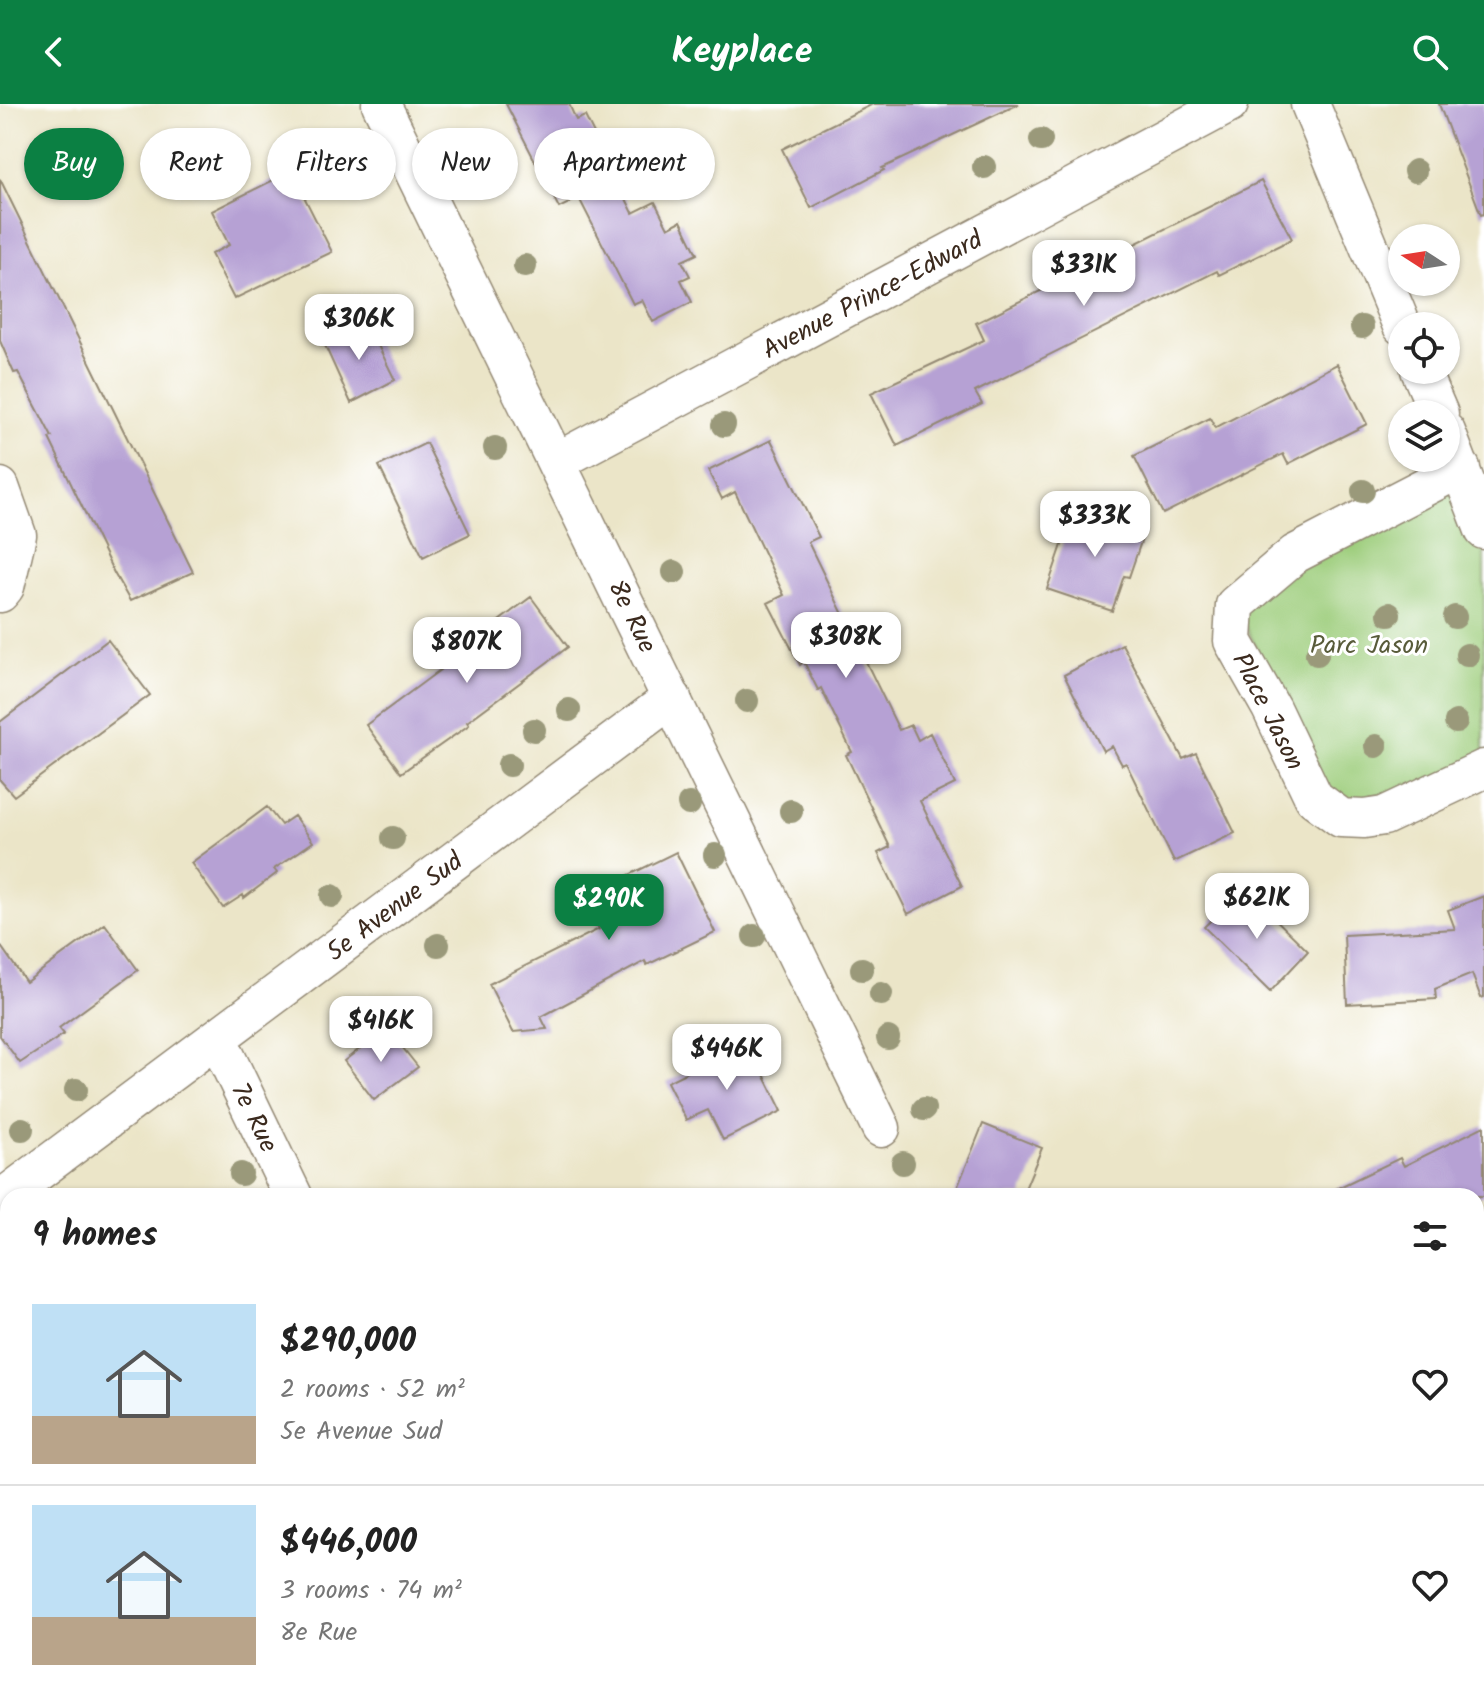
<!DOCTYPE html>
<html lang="en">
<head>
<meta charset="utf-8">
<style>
	body { margin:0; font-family:Kalam,sans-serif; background:#f6f6f6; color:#222; height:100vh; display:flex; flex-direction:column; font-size:30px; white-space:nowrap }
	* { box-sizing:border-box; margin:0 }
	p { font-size:26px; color:#767676 }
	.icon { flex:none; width:44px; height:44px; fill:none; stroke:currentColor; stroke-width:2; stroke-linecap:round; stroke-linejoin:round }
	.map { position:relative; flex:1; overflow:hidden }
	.panel { position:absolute; left:0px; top:1084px; width:1484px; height:512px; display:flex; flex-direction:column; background:#fff; border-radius:24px 24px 0 0; box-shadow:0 2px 6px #0004 }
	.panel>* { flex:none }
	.banner { position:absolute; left:24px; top:24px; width:800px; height:72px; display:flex; gap:16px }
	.needle { width:52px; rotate:282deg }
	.controls { position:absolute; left:1388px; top:120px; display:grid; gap:16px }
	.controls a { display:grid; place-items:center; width:72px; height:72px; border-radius:50%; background:#fff; box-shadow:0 2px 6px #0004; font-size:40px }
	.price { position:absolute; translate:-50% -68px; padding:0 18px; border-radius:16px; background:#fff; color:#222; font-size:26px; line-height:52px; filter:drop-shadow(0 2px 4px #0008) }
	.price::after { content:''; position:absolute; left:50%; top:48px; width:24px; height:18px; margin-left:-12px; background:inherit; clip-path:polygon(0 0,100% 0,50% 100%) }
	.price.active { background:#0b8043; color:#fff }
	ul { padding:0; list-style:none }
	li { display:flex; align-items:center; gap:24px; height:200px; padding:0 32px }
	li+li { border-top:2px solid #e0e0e0 }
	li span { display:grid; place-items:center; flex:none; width:224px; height:160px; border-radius:0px; color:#555 }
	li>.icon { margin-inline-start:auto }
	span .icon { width:96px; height:96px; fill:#fffc; stroke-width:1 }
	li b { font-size:34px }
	h2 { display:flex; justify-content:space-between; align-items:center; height:96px; padding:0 32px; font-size:34px }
	.chip { padding:0 28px; border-radius:36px; background:#fff; box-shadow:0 2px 6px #0004; font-size:28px; line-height:72px }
	.chip.active { background:#0b8043; color:#fff }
	header { display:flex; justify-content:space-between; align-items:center; height:104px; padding:0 32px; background:#0b8043; color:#fff; font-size:36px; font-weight:700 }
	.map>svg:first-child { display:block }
	.green { fill:#9dcd7c; stroke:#6c7c4d; stroke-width:2 }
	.building { fill:#b6a1d4 }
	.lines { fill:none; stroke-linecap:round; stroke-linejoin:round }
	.minor-casing { stroke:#938873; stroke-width:41 }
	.minor { stroke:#fff; stroke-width:38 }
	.tree { fill:#9a997a }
	.labels { text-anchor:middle; stroke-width:6; stroke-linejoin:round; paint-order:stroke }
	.street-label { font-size:26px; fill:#3b2a1e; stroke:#fff }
	.park-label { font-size:26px; fill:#585b3a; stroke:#fff }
</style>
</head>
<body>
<header><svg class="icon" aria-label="back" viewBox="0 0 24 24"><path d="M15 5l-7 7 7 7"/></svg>Keyplace<svg class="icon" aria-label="search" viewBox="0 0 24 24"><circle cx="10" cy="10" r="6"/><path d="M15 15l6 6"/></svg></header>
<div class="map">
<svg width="1484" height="1596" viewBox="0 0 1484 1596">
	<rect width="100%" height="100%" fill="#fff"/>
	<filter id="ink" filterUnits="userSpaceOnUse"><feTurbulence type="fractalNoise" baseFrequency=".0125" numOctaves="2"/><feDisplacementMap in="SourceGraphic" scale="16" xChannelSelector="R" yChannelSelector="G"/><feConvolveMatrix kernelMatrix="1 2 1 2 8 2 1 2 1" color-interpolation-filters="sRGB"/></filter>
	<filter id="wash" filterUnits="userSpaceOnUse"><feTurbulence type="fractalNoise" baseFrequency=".006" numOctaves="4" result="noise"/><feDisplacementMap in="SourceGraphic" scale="32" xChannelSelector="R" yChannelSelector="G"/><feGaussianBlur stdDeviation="1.8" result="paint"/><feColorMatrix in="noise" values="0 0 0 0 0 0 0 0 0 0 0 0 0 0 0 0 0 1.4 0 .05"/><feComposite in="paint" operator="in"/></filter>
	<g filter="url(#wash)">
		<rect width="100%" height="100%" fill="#ebe5c8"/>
		<path class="green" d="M1461,364L1484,426V665L1341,714L1235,501Z"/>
		<g id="blocks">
			<path class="building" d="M506,0H569L576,16L585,12L633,109L655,98L668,124L681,117L697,150L682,157L690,172L681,176L692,198L653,218L642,196L633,200L579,94L559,104Z
				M873,0H1019L882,64L884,66L811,104L782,45Z
				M1439,0H1484V110L1481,111Z
				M291,67L332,148L234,195L211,150L229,141L212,107Z
				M0,75L193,468L130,497L114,469L49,334L52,333L18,268L14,269L0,237Z
				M1261,77L1292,135L1219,171L1217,167L975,288L982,300L897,342L871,289L984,236L976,219Z
				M366,217L395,276L351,299L323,237Z
				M1337,260L1367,320L1288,360L1283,350L1163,410L1134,352L1210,314L1215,324Z
				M771,336L819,433L808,438L899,626L911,621L918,636L930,629L955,680L920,697L962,782L908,810L878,749L890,743L846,651L852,648L821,584L818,586L804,558L800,561L768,499L784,491L735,388L722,395L708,367Z
				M426,339L470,430L423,453L379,362Z
				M1075,403L1145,426L1129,473L1124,472L1112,507L1047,485Z
				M531,493L568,543L467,618L469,621L401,669L366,621L475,540L472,537Z
				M108,536L150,591L14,692L0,676V618Z
				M1122,540L1183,655L1196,649L1235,729L1174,758L1126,659L1122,661L1112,642L1103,647L1064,571Z
				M267,703L281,721L294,712L313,738L274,765L277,769L244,794L243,791L223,804L191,759Z
				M676,748L715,828L647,861L645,857L541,913L547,925L513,928L489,880L599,825L584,793Z
				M1240,788L1254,802L1258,798L1308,847L1270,888L1204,823Z
				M1484,792V893L1481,894L1472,870L1435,885L1436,895L1347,900L1344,831L1455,825L1448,806Z
				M105,820L138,866L59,924L64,930L20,959L0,932V841L26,878Z
				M387,924L418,963L374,996L344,957Z
				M748,938L782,1007L723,1036L708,1006L686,1016L667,978Z
				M983,1020L1042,1044L1022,1092H954Z
				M1484,1022V1092H1321L1400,1054L1404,1062Z"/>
		</g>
	</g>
	<g filter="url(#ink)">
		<use href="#blocks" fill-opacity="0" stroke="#938873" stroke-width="2"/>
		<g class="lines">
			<defs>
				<path id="minor" d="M381,0L881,1024
					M1310,0L1402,222
					M1420,266L1439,310
					M1446,328L1484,426
					M558,357L1229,0
					M1461,364L1295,450L1235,501L1233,537L1271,604L1314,694L1341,714L1364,715L1384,712L1484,665
					M0,383L17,431L5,483L0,489
					M217,934L293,1092
					M0,1096L672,594
					M1476,1205L1484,1201
					M535,1588L539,1596
					M1064,1588L1069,1596
					M137,1596L147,1588"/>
			</defs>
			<use href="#minor" class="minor-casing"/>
			<use href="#minor" class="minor"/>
		</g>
		<g class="tree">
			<circle cx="1041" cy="36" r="12"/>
			<circle cx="476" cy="61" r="12"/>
			<circle cx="984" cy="63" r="12"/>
			<circle cx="1415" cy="67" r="12"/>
			<circle cx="525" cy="162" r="12"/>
			<circle cx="1362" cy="223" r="12"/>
			<circle cx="724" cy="321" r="12"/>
			<circle cx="495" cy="344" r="12"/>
			<circle cx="1363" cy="387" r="12"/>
			<circle cx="674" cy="468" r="12"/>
			<circle cx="1389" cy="510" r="12"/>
			<circle cx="1455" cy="513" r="12"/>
			<circle cx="1317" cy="550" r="12"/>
			<circle cx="1467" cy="551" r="12"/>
			<circle cx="747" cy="597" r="12"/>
			<circle cx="569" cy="606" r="12"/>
			<circle cx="1456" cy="618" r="12"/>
			<circle cx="534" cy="626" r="12"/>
			<circle cx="1376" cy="642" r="12"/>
			<circle cx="509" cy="661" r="12"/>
			<circle cx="689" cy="700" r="12"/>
			<circle cx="791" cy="707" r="12"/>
			<circle cx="393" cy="734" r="12"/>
			<circle cx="715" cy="751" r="12"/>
			<circle cx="332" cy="792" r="12"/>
			<circle cx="754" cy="832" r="12"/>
			<circle cx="438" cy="841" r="12"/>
			<circle cx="862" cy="865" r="12"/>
			<circle cx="881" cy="890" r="12"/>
			<circle cx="888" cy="934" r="12"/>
			<circle cx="76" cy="986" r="12"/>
			<circle cx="924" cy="1005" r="12"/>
			<circle cx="22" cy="1025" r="12"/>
			<circle cx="903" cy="1059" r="12"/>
			<circle cx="241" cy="1070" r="12"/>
		</g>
	</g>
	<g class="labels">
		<g class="street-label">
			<text transform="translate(872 190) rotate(-28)" y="9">Avenue Prince-Edward</text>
			<text transform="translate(633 512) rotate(64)" y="9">8e Rue</text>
			<text transform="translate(1269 607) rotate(63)" y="9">Place Jason</text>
			<text transform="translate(394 802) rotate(-37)" y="9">5e Avenue Sud</text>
			<text transform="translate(255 1013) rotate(64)" y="9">7e Rue</text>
		</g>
		<g class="park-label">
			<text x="1369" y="549">Parc Jason</text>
		</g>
	</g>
</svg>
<div class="controls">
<a><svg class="needle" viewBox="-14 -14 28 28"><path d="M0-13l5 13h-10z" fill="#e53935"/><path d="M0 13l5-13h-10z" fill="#767676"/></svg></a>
<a><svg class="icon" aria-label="locate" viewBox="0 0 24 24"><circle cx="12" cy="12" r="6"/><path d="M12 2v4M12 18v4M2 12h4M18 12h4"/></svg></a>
<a><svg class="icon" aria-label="layers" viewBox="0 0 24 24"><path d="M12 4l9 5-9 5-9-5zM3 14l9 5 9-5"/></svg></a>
</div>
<b class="price" style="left:1084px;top:204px">$331K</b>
<b class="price" style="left:359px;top:258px">$306K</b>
<b class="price" style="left:1095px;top:455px">$333K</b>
<b class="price" style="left:846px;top:576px">$308K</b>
<b class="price" style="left:467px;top:581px">$807K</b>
<b class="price" style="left:1257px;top:837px">$621K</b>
<b class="price active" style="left:609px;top:838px">$290K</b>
<b class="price" style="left:381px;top:960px">$416K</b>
<b class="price" style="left:727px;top:988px">$446K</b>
<div class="banner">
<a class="chip active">Buy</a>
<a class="chip">Rent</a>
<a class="chip">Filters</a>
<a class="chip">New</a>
<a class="chip">Apartment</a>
</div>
<section class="panel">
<h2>9 homes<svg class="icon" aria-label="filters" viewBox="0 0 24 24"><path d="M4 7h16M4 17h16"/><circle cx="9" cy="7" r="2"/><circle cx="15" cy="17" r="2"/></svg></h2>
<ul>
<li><span style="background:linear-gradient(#bfe0f5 70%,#b9a48a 0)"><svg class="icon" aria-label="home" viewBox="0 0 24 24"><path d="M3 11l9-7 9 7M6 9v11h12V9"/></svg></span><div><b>$290,000</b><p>2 rooms · 52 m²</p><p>5e Avenue Sud</p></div><svg class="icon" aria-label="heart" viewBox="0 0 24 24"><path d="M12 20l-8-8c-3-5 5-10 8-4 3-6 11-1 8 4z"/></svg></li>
<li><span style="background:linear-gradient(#bfe0f5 70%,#b9a48a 0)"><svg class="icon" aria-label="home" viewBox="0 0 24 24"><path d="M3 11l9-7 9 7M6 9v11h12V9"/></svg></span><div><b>$446,000</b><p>3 rooms · 74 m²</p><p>8e Rue</p></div><svg class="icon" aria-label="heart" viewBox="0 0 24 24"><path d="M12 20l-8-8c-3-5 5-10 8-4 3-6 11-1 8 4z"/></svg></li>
</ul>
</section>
</div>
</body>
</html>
